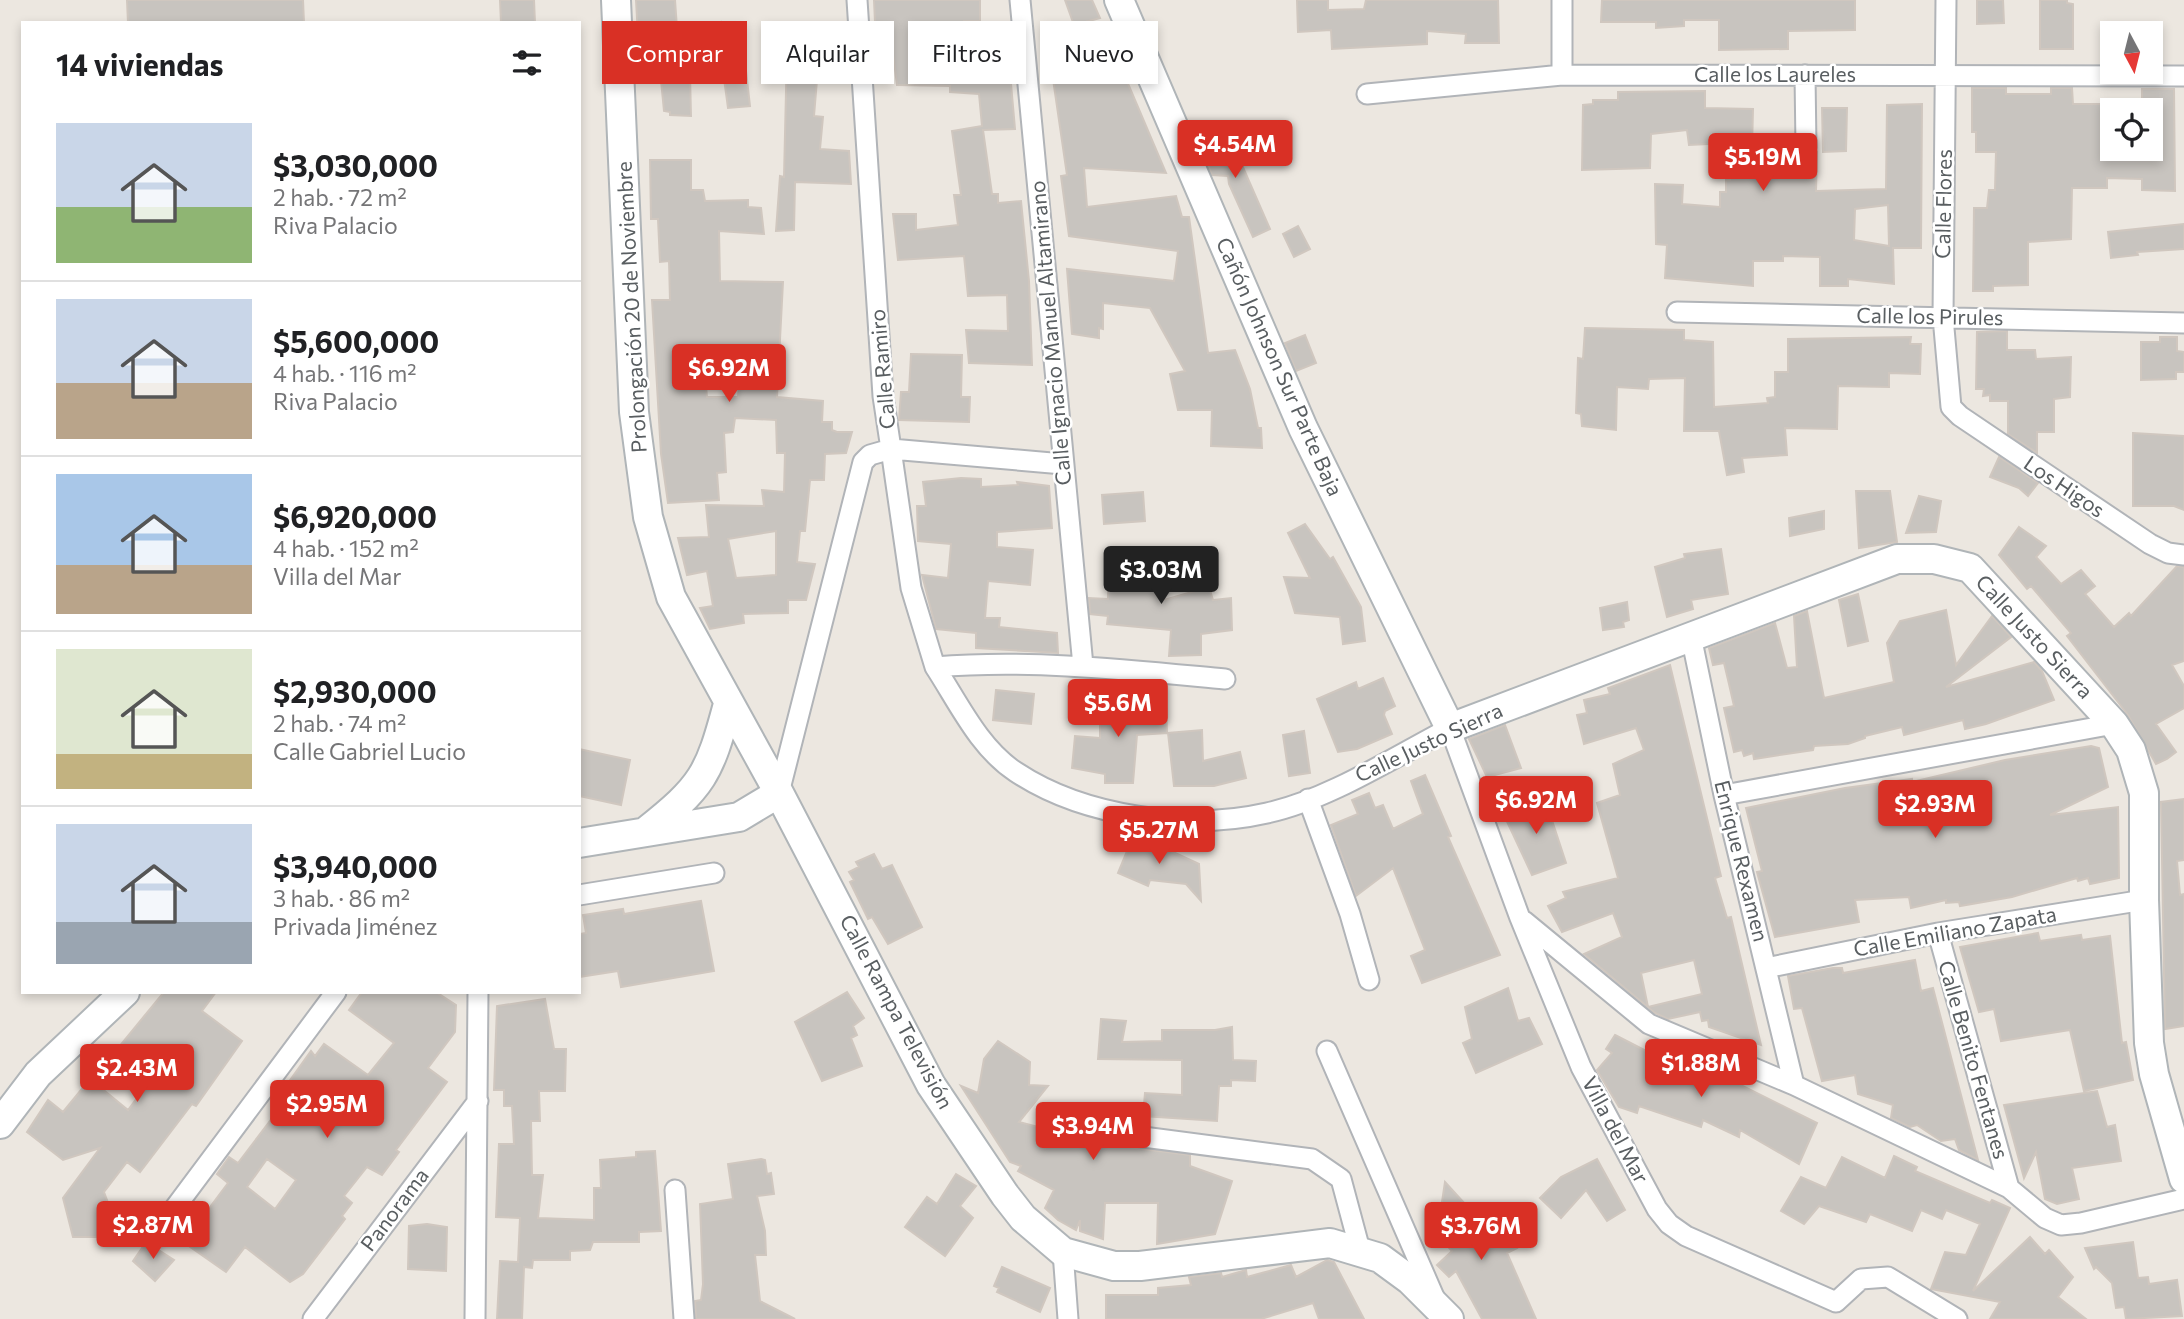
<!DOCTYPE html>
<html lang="es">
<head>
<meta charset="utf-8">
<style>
	body { margin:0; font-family:Commissioner,sans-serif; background:#f6f6f6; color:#202124; height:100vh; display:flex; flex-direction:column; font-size:26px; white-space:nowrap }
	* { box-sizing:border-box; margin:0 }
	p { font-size:23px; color:#757577 }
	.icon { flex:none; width:38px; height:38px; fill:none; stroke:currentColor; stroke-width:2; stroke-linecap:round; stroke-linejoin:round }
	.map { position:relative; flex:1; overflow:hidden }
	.drawer { position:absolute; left:21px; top:21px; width:560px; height:973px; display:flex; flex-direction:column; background:#fff; border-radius:0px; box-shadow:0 4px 10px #0003 }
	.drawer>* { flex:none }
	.banner { position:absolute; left:602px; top:21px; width:665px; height:63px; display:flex; gap:14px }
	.needle { width:46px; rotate:173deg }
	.fabs { position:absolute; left:2100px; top:21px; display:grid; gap:14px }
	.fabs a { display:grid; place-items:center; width:63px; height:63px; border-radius:0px; background:#fff; box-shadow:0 4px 10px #0003; font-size:35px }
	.price { position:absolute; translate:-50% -60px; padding:0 16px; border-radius:7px; background:#d93025; color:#fff; font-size:23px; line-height:46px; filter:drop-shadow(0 2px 4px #0008) }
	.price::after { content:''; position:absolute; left:50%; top:42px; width:21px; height:16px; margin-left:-10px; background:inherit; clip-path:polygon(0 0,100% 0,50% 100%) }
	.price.selected { background:#222; color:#fff }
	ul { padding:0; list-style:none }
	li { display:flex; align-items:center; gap:21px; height:175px; padding:0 35px }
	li+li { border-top:2px solid #e0e0e0 }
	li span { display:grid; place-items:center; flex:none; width:196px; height:140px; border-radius:0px; color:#555 }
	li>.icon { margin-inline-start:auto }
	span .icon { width:84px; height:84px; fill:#fffc; stroke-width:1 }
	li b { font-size:30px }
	h2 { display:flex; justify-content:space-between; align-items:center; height:84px; padding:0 35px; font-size:30px }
	.tag { padding:0 24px; border-radius:0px; background:#fff; box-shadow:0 4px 10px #0003; font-size:24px; line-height:63px }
	.tag.selected { background:#d93025; color:#fff }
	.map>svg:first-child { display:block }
	.building { fill:#c8c4bf; stroke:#d0c7bf; stroke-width:2; fill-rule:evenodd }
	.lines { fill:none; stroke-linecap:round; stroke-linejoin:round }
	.street-casing { stroke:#b1b4b8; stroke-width:23 }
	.secondary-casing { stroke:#b0b5b8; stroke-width:32 }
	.street { stroke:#fff; stroke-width:19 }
	.secondary { stroke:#fff; stroke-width:28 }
	.labels { text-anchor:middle; stroke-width:5; stroke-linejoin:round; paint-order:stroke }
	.street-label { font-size:21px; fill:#595e61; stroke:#fff }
</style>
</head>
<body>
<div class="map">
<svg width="2184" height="1319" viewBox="0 0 2184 1319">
	<rect width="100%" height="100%" fill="#ece7e0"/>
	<path class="building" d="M127,0H303L304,23H128Z
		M500,0H534L535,23H501Z
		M636,0H675L677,28L721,22L723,54L744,53L750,106L728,108L723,71L690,74L691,116L670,115V112L664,111L659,60L644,61L638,36Z
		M874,0H980V21H964V60L1009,61L1015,129L983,130L992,194H998V203L1021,201L1029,281L1032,365L969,363L966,330L1008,331L1007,295L968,296L964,256L898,260L893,214H916V230L958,225L954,195H961L952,131L982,126L979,94L950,92V86L897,85L889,23L875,22Z
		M1065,0H1092L1100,18L1074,25Z
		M1297,0H1328V10L1364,9L1366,0H1498L1499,43H1465L1466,34L1427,31V44L1332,49L1331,30L1298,32Z
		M1602,0H1855V30L1788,31V49L1719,50V20H1684V26L1656,28V22H1601Z
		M1977,0H2003L2004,23L1977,24Z
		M2040,0H2067V3L2073,4V49H2040Z
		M1073,25L1086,70L1121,67L1166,173L1084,168L1087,207L1176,196L1182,217H1189L1208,353L1235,350L1250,389L1258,428H1261L1262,448L1211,446L1212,410H1178L1170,374L1185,371L1150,308L1103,303V329L1099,328V338L1072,334L1067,269L1174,281L1178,251L1069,236L1061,176L1067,175L1046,31Z
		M825,31L826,80H817L814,116L823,117L820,149L849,151L851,184L795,182L794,230L776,231L780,176L784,177L787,49H794V35Z
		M1972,88H2006V94H2051V88H2072L2073,104H2104V115H2112V149H2151V110H2142V89H2174L2175,191L2142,190V179L2107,178V188H2072L2071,239L2028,242V285L1993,286V291H1973L1974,208H1987L1989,190H1995L1996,152H1976V132H1972Z
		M1705,91V108L1753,109L1752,148L1794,150L1805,159L1817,152L1816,191L1886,189L1887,105L1922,104L1921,248H1893L1894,284L1848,279V286H1820V257L1783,256V261H1753V286L1665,278L1667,245L1656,244L1655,184L1683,185L1682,204L1720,207V192H1726V180H1730V143L1689,145L1687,130L1651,134L1650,168L1582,170L1583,105L1593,104V100H1618V92ZM1888,205L1889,246L1854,240L1855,209Z
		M1822,108H1847L1846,151L1823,152Z
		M1221,133L1228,149V133L1270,229L1253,237L1229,184L1228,176L1212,175L1199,143Z
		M650,160H691V190H703L705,201L748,200V207L761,208L764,234L719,231L720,281L783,282L777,397L823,401L822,422H832V430L837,432H852L846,453L825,454L824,480H810L805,531H800L797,562L815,564L806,600H788V613L743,614L744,623L710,629L700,608L713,606L707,571L687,575L678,538L709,537L706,505L764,506L762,490L784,492L785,453H777L776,420L735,418L733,432L724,433L726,472L717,473L719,500L668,503L661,454L652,300H670L669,261L660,262L658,219H651ZM741,362L738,397H707L704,364ZM776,531V575L736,578L728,539Z
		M2184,224V249L2137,252L2138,255L2111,258L2108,232Z
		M1298,226L1310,249L1294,257L1283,234Z
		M1585,328L1684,330V340L1713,342L1714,407L1768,403L1767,398L1775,397V372H1788V339L1911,337L1910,344H1921L1920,374L1889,373V387L1838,386L1837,429L1785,428L1787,455L1742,458L1744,472L1727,475L1719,431H1684L1685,378L1649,379L1648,389L1617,387L1616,430L1582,426L1581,414L1576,413L1578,358L1583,359Z
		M2007,331V350H2035L2036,359L2071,357L2070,397L2054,399V432H2037V453L2008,434V401H1990V395L1983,396L1984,389H1976L1977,332Z
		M1305,335L1316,363L1296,371L1285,343Z
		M2160,337H2177V351L2184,352V372H2176V379L2141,380V342H2160Z
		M911,354L962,355L961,397H970L969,422L899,420L901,392H909Z
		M2133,433L2184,436V510L2174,506H2133Z
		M1999,457L2038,483L2028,496L2019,488L1990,477Z
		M961,478L981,479V487L1018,485L1017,482L1049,486L1052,528L997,532V547L1033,550L1030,585L988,581L985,618H1000L999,627L1057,633L1058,653L976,648V633L936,629L922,575L948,578L951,544L918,541L917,506H926L923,482Z
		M1856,491H1890L1897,542L1859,548Z
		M1143,492L1145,521L1104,524L1102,495Z
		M1919,496L1941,501L1936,532L1906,533Z
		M1824,511V529L1790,536L1789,518Z
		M1305,524L1330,559L1333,557L1361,607L1365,641L1343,644L1340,617L1295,613L1284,577L1310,578L1288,533Z
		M2019,527L2046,546L2036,557L2061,584L2081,570L2095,586L2085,594L2114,627L2129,613L2131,616L2177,566L2184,567V661L2172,665L2184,686V708L2156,724L2176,752L2167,759L2156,764L2128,715L2067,636L2071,633L2031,586L2027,589L1999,555Z
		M1721,549L1728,594L1691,600L1693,609L1667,617L1655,567L1685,558L1684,554Z
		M1109,557L1165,563L1164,600L1209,587L1213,600L1231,598L1232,630L1201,634V655L1169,656L1171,630L1107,624L1108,616L1090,614L1089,598L1108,599Z
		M1858,594L1868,641L1848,646L1839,600Z
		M1627,602L1629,620L1623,622L1624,627L1603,630L1600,608Z
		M1946,610L1956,665L1992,616L2011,637L1946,687L2034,662L2042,671L2054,700L1986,724L1965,729L1963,720L1904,735L1902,727L1865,736V738L1848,744L1814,746L1813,750L1754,759L1753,753L1744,756L1742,750L1734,752L1724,708L1734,706L1729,684L1724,663L1713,665L1709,648L1775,623L1787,668L1797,667L1794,616L1807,611L1824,698L1894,682L1887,643L1900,621Z
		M1670,665L1721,876L1715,878L1727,918L1731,917L1761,1045L1709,1027L1708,1020L1702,1021L1700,1012L1668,1019L1655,1013L1584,954L1622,937L1613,913L1562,932L1548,906L1566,898L1563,892L1618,878L1597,803L1620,795L1613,764L1644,750L1636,728L1584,744L1577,715L1587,713L1584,700L1610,694L1608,688ZM1694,960L1702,994L1648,1007L1641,973Z
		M1383,678L1395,706L1385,711L1384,715L1392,734L1357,749L1338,752L1317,699L1356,682L1358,689Z
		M996,690L1034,694L1031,724L993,720Z
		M1130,698V706L1166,703L1167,733L1137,735L1133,783H1105V774L1072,768L1075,736L1100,738V699Z
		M1505,725L1521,768L1487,777L1469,739Z
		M1202,730L1203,761L1240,752L1246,778L1214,786H1174L1168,733Z
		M1304,731L1310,773L1289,776L1283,735Z
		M2091,746L2099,748L2108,787L2050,815L2118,807L2119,878L2090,884L2088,878L2078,881L2077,878L2012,897L1960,906L1959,902L1946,903V900L1911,908L1909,897L1855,900L1859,922L1775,937L1757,872L1762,871L1746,808L1845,788L1912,779V782L2005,760Z
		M579,749L630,760L621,805L579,796Z
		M1425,775L1451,836L1448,837L1500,955L1422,983L1411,956L1425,950L1393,868L1356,896L1331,825L1358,814L1352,800L1369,793L1375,808L1383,805L1393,829L1423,814L1411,781Z
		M1544,796L1566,863L1532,875L1503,813Z
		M2184,799V860L2177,861L2180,895L2184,894V1026L2165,1029L2161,802Z
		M1134,834L1199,864L1201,901L1186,884L1150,880L1148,886L1118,873Z
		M874,854L882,869L892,865L922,927L888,944L872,917L868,919L850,882L854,880L849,872L859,867L856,862Z
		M701,901L714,971L621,987L618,971L579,977V934L586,933L583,915L623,909L624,914Z
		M2038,933L2040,941L2081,935L2082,940L2110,936L2122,1043L2126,1042L2133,1080L2084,1091L2070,1030L2001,1041L1994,1009L1979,1012L1960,947Z
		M1915,960L1921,991L1933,988L1978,1160L1959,1150L1955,1139L1941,1141L1917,1125L1910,1127L1891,1118L1893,1105L1858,1094L1855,1075L1822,1081L1802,1008L1794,1009L1788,976L1833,968H1842L1843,973Z
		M1508,988L1518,1021L1529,1018L1542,1044L1476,1073L1463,1043L1472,1039L1465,1007Z
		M164,992H216L202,1011L242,1041L196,1106L192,1104L140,1172L127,1162L104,1192L114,1219L111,1220L114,1237H73L63,1198L100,1148L63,1160L27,1132L48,1100L63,1112L90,1079L128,1110L154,1075L118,1048Z
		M362,992H436L456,1005L455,1032L428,1068L447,1082L396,1150L399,1152L382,1175L367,1167L344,1196L352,1203L342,1216L345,1219L303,1274L290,1282L245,1247L226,1272L176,1237L197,1209L204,1215L228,1183L217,1174L229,1157L238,1163L295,1088L288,1083L311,1051L315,1056L324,1044L368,1075L394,1043L349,1010ZM267,1159L296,1180L275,1209L247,1187Z
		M847,992L864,1018L853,1026L857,1035L851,1038L862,1066L822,1081L795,1022Z
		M545,999L554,1049H566L565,1091H539L540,1121H531L532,1175H543L538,1218L594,1220V1188H601L600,1160L636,1157V1152L655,1151L661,1231L639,1232V1242H593L590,1250L570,1251V1260H533L532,1268L524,1267L522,1319H497L500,1261L518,1262L520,1218L496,1217L499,1144H514L512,1106H504V1090H494L497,1006Z
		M1101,1019L1126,1021L1122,1042L1162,1041V1030H1215L1232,1027L1233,1060L1256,1061L1255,1081L1231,1080V1086H1219L1217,1121L1143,1116L1145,1093L1182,1095V1060L1098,1059Z
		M1615,1035L1691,1074L1692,1070L1710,1078L1713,1071L1817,1123L1799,1164L1740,1130L1739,1137L1703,1120L1701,1127L1639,1106L1637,1113L1619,1107L1597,1070L1612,1053L1606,1049Z
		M998,1041L1030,1062L1029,1085L1048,1086L1019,1122L1103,1144L1190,1155V1166L1232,1181L1215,1234L1157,1244L1158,1203H1105L1103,1239L1080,1231V1220L1076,1230L1058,1220L1045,1208L1054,1190L1018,1171L1021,1166L1010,1162L961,1086L978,1093L984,1059Z
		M2097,1091L2107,1127L2115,1125L2121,1161L2072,1168L2079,1199L2057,1204L2045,1199L2036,1152L2024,1178L2004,1105Z
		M1894,1156L1917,1167L1915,1171L1990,1203L1992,1200L2010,1208L1973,1291L2030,1237L2045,1254L2049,1250L2073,1277L2058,1297L2086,1319H1990L2000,1302L1931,1289L1945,1252L1966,1255L1980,1224L1946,1210L1942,1219L1921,1210L1912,1231L1870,1214L1866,1222L1819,1206L1804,1224L1781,1211L1801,1177L1826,1188L1842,1157L1885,1178Z
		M761,1159L765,1160L767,1174L771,1173L774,1194L757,1196L765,1231L766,1255H755L760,1301L795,1319H696L695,1301L701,1300L703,1284L700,1204L733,1199L728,1164Z
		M1597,1159L1625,1210L1607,1221L1586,1190L1561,1218L1540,1198L1561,1177Z
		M956,1174L976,1186L960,1206L973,1218L945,1256L905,1227L927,1197L937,1204Z
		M1445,1182L1495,1237L1504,1229L1517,1248L1507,1253L1536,1319H1482L1456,1271L1449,1277L1437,1265L1452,1251L1437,1235Z
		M427,1224L447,1227L446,1271L408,1269L409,1226Z
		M146,1242L174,1260L155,1281L133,1261Z
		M2133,1242L2138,1278L2148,1277L2149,1284L2177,1280L2182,1316L2126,1319L2124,1307L2116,1308L2112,1283L2096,1267L2094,1269L2085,1248Z
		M1327,1260L1334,1262L1364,1319H1319L1313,1303L1261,1319H1106V1295H1158V1288L1191,1285L1189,1277L1221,1273L1222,1277L1246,1270L1247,1277L1291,1265L1296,1277Z
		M1002,1267L1050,1288L1040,1312L997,1292L999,1288L994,1286Z"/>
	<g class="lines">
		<defs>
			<path id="street" d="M1020,0L1083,666
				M1562,0V75
				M1946,0L1943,317L1951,407L1960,416L2150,544L2168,553L2184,555
				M1805,75L1806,147
				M1367,94L1562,75L2184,76
				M1677,312L2184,323
				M1691,636L1724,795L1794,1085
				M935,667L911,588L891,449L1063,464
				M1225,679C1129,670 1032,659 935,667C958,702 979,748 1016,772C1084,817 1188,831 1267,813C1328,800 1394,757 1450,728L1520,918L1581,1067L1657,1209L1669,1224L1686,1236L1836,1302
				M779,793L863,462L870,455L891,449L883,396L857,0
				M1724,795L2114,724
				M1308,799L1350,914L1369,980
				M579,895L714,873
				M1524,921L1649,1024L1794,1085L2009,1188L2045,1218L2061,1225L2081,1223L2184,1199
				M1938,933L2009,1188
				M1766,968L1938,933L2144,900
				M1327,1051L1435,1299
				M1105,1132L1312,1159L1341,1179L1360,1250
				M675,1190L684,1319
				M174,1209L336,992
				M1063,1252L1068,1319
				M1836,1302L1861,1279L1888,1277L1957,1319
				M313,1319L478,1101
				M475,1319L478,992"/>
			<path id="secondary" d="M616,0L634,412L648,517L671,597L779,793L931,1085L1005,1195L1023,1218L1063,1252L1114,1266H1140L1330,1243L1380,1258L1410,1280L1449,1319
				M1119,0L1303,428L1450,728L1897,559H1934L1970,568L2114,724L2131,750L2144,793V900L2149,1043L2154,1074L2184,1179
				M645,832C703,786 709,775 728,704
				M579,843L739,817L779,793
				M0,1124L38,1074L125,992"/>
		</defs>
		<use href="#street" class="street-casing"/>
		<use href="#secondary" class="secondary-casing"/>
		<use href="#street" class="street"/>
		<use href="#secondary" class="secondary"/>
	</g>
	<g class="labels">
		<g class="street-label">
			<text x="1775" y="82">Calle los Laureles</text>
			<text transform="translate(1944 204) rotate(-89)" y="7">Calle Flores</text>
			<text transform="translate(632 307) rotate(-93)" y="7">Prolongación 20 de Noviembre</text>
			<text transform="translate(1930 317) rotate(1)" y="7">Calle los Pirules</text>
			<text transform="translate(1051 333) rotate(-95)" y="7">Calle Ignacio Manuel Altamirano</text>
			<text transform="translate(1279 367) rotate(66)" y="7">Cañón Johnson Sur Parte Baja</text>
			<text transform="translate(883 369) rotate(-95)" y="7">Calle Ramiro</text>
			<text transform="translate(2064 487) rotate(34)" y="7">Los Higos</text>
			<text transform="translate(2034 637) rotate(47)" y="7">Calle Justo Sierra</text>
			<text transform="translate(1429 743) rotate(-25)" y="7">Calle Justo Sierra</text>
			<text transform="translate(1741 861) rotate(76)" y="7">Enrique Rexamen</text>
			<text transform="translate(1955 932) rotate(-10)" y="7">Calle Emiliano Zapata</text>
			<text transform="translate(896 1012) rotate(62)" y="7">Calle Rampa Televisión</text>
			<text transform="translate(1973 1060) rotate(74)" y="7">Calle Benito Fentanes</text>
			<text transform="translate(1615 1130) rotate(62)" y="7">Villa del Mar</text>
			<text transform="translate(395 1210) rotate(-53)" y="7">Panorama</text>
		</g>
	</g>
</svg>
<div class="fabs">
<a><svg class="needle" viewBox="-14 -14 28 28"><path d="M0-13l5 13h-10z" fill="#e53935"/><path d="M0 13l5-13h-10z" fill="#757577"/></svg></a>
<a><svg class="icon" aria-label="locate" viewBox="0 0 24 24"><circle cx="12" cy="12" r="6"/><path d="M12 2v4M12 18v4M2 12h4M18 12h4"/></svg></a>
</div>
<b class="price" style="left:1235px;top:180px">$4.54M</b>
<b class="price" style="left:1763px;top:193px">$5.19M</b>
<b class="price" style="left:729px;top:404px">$6.92M</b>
<b class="price selected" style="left:1161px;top:606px">$3.03M</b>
<b class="price" style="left:1118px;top:739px">$5.6M</b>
<b class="price" style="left:1536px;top:836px">$6.92M</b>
<b class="price" style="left:1935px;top:840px">$2.93M</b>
<b class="price" style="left:1159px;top:866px">$5.27M</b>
<b class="price" style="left:1701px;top:1099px">$1.88M</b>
<b class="price" style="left:137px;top:1104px">$2.43M</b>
<b class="price" style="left:327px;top:1140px">$2.95M</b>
<b class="price" style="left:1093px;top:1162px">$3.94M</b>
<b class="price" style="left:153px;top:1261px">$2.87M</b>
<b class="price" style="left:1481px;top:1262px">$3.76M</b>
<div class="banner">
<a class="tag selected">Comprar</a>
<a class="tag">Alquilar</a>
<a class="tag">Filtros</a>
<a class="tag">Nuevo</a>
</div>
<section class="drawer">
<h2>14 viviendas<svg class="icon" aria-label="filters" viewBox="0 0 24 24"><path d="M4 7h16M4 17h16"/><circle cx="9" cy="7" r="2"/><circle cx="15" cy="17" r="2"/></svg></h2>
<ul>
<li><span style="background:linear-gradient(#c9d6e8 60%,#8fb573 0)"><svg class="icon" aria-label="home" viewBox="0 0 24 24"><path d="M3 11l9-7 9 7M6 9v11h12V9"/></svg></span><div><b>$3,030,000</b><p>2 hab. · 72 m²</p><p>Riva Palacio</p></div></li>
<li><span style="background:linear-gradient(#c9d6e8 60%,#b9a48a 0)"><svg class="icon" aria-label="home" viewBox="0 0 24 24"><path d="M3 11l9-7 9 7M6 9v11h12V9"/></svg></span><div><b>$5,600,000</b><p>4 hab. · 116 m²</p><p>Riva Palacio</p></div></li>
<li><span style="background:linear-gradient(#a9c7e8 65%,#b9a48a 0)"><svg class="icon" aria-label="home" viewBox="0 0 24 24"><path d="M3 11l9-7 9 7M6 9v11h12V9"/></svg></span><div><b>$6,920,000</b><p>4 hab. · 152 m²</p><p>Villa del Mar</p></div></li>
<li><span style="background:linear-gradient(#dfe7d0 75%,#c2b280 0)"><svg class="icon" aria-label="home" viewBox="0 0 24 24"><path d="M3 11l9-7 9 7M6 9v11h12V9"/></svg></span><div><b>$2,930,000</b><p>2 hab. · 74 m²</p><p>Calle Gabriel Lucio</p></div></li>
<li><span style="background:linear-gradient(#c9d6e8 70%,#9aa5b1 0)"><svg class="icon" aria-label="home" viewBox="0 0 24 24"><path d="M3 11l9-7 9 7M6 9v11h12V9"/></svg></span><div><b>$3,940,000</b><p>3 hab. · 86 m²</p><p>Privada Jiménez</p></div></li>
</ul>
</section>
</div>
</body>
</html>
